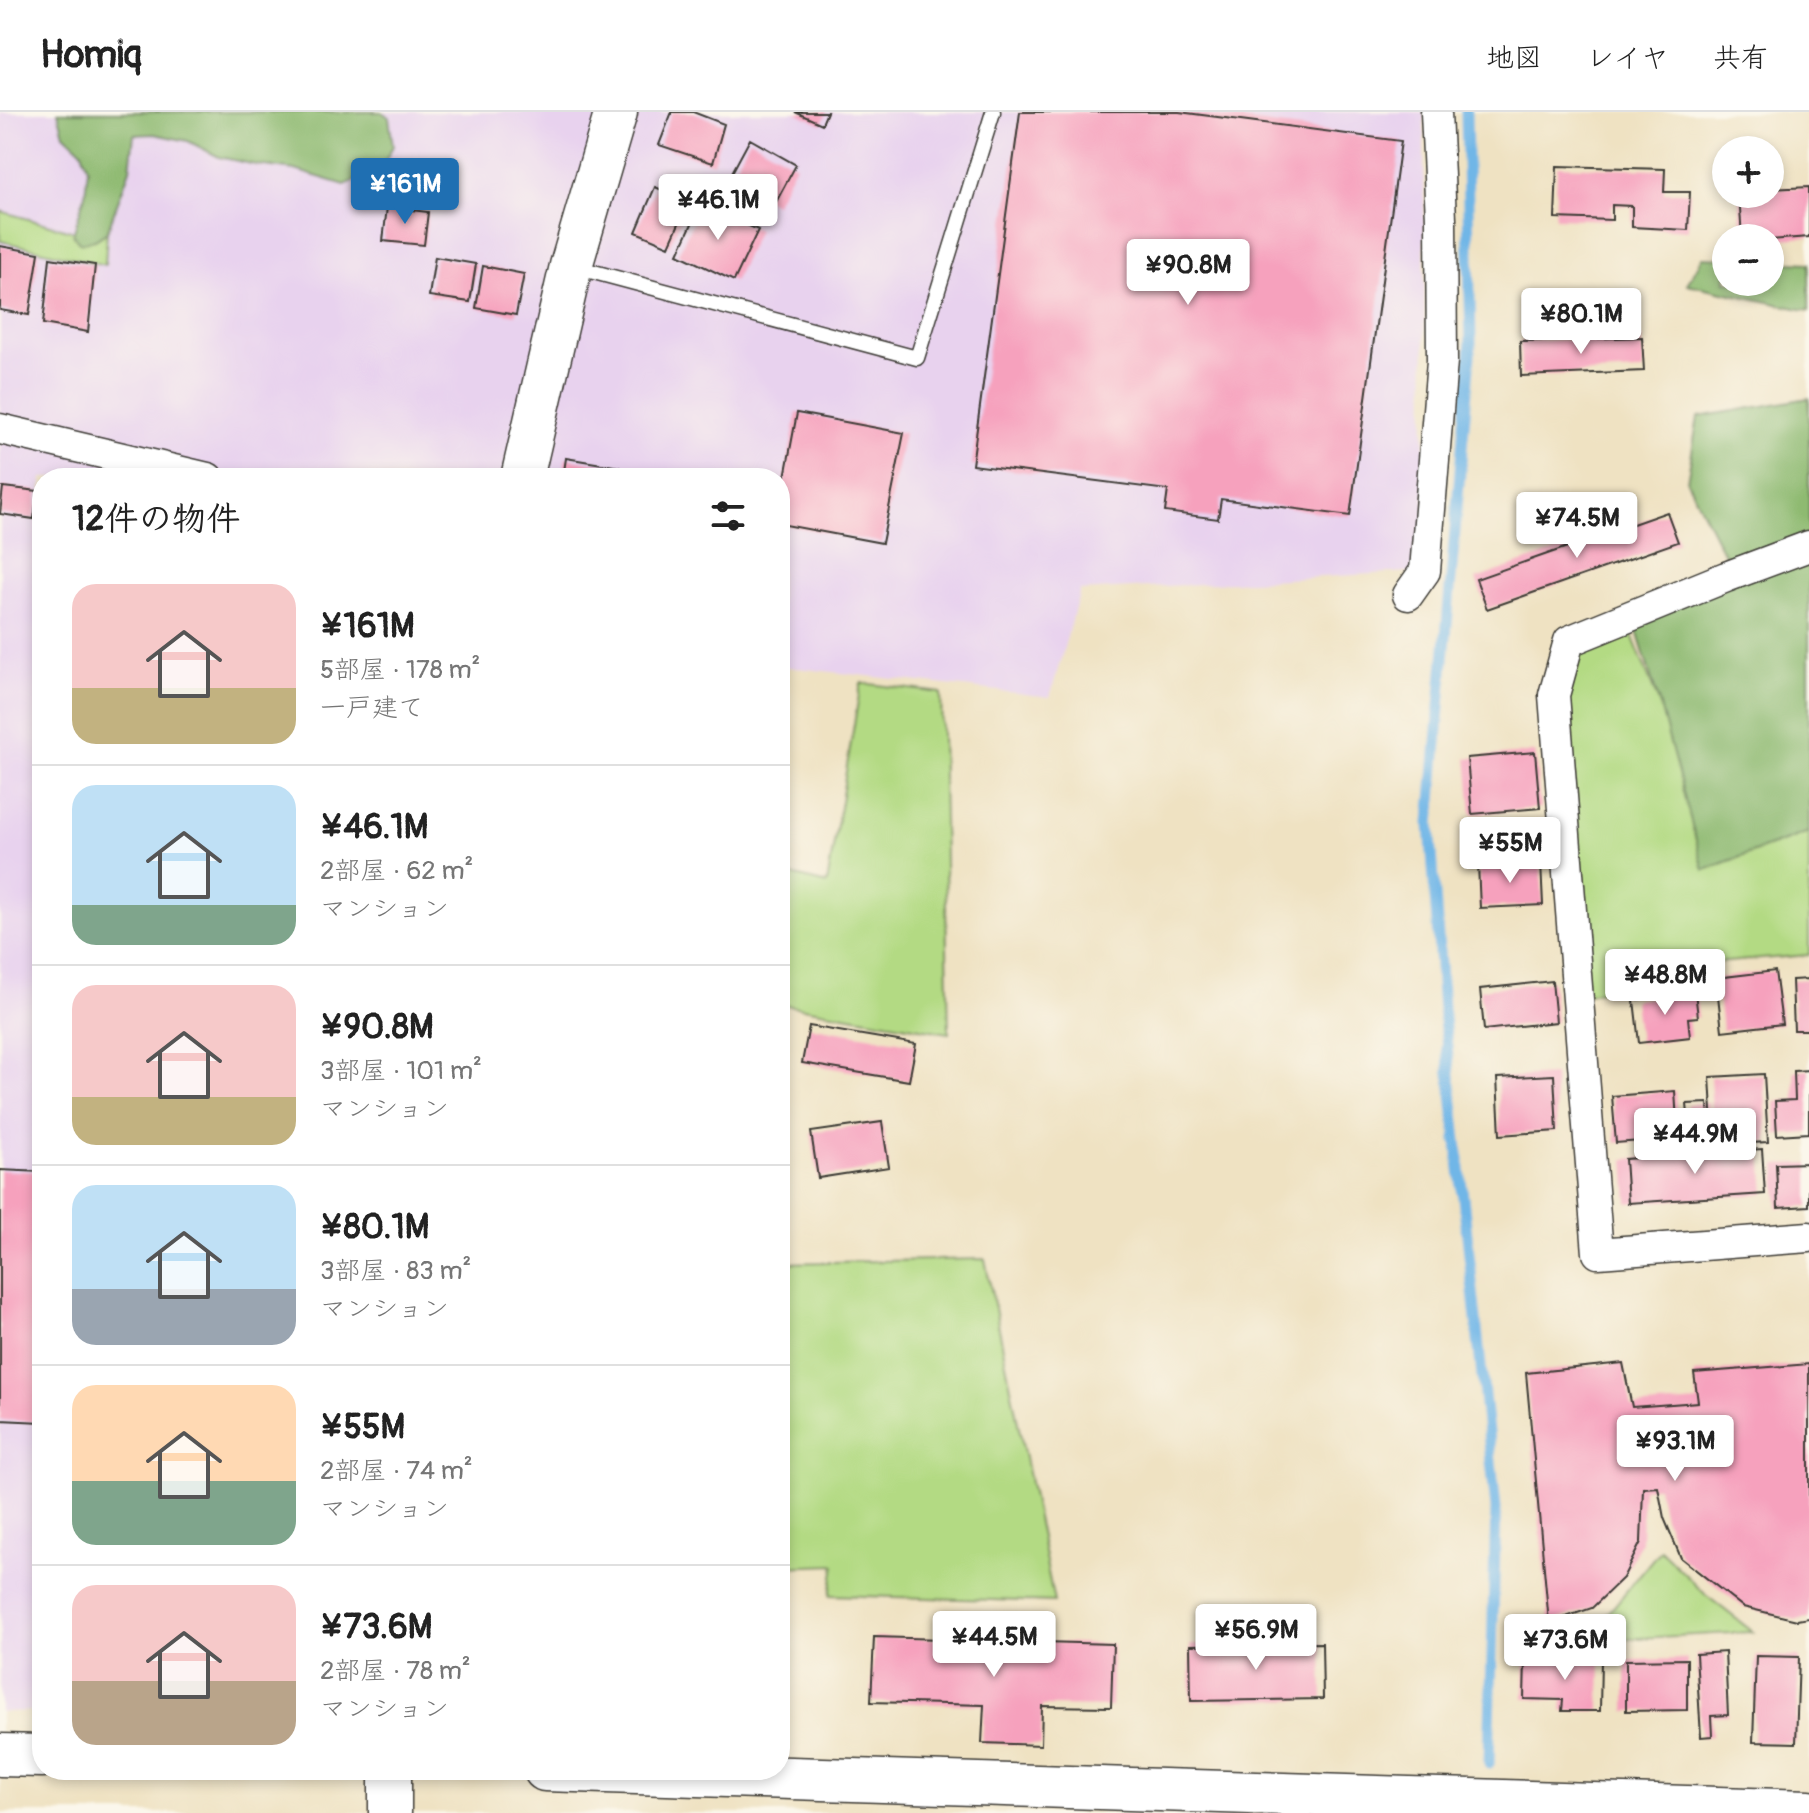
<!DOCTYPE html>
<html lang="ja">
<head>
<meta charset="utf-8">
<style>
	body { margin:0; font-family:Pangolin,"Klee One",sans-serif; background:#f2f2f2; color:#222; height:100vh; display:flex; flex-direction:column; font-size:30px; white-space:nowrap }
	* { box-sizing:border-box; margin:0 }
	p { font-size:26px; color:#767676 }
	.icon { flex:none; width:44px; height:44px; fill:none; stroke:currentColor; stroke-width:2; stroke-linecap:round; stroke-linejoin:round }
	.map { position:relative; flex:1; overflow:hidden }
	.panel { position:absolute; left:32px; top:356px; width:758px; height:1312px; display:flex; flex-direction:column; background:#fff; border-radius:32px; box-shadow:0 4px 12px #0003 }
	.panel>* { flex:none }
	.buttons { position:absolute; left:1712px; top:24px; display:grid; gap:16px }
	.buttons a { display:grid; place-items:center; width:72px; height:72px; border-radius:50%; background:#fff; box-shadow:0 4px 12px #0003; font-size:40px }
	.price { position:absolute; translate:-50% -68px; padding:0 18px; border-radius:8px; background:#fff; color:#222; font-size:26px; line-height:52px; filter:drop-shadow(0 2px 4px #0008) }
	.price::after { content:''; position:absolute; left:50%; top:48px; width:24px; height:18px; margin-left:-12px; background:inherit; clip-path:polygon(0 0,100% 0,50% 100%) }
	.price.active { background:#1f6fb2; color:#fff }
	ul { padding:0; list-style:none }
	li { display:flex; align-items:center; gap:24px; height:200px; padding:0 40px }
	li+li { border-top:2px solid #e0e0e0 }
	li span { display:grid; place-items:center; flex:none; width:224px; height:160px; border-radius:24px; color:#555 }
	li>.icon { margin-inline-start:auto }
	span .icon { width:96px; height:96px; fill:#fffc; stroke-width:1 }
	li b { font-size:34px }
	h2 { display:flex; justify-content:space-between; align-items:center; height:96px; padding:0 40px; font-size:34px }
	header { display:flex; align-items:center; gap:48px; box-sizing:border-box; height:112px; padding:0 40px; background:#fff; border-bottom:2px solid #e0e0e0 }
	header strong { font-size:38px }
	nav { display:flex; gap:44px; margin-inline-start:auto; font-size:28px }
	.map>svg:first-child { display:block }
	.built { fill:#e8d2ee }
	.green { fill:#b3da83; stroke:#687b50; stroke-width:2 }
	.forest { fill:#8eba71; stroke:#556b46; stroke-width:2 }
	.lines { fill:none; stroke-linecap:round; stroke-linejoin:round }
	.stream { stroke:#70b6e7; stroke-width:11 }
	.building { fill:#f6a1bd }
	.lane-casing { stroke:#3c3a35; stroke-width:17 }
	.street-casing { stroke:#3c3a35; stroke-width:33 }
	.secondary-casing { stroke:#3c3a35; stroke-width:45 }
	.lane { stroke:#fff; stroke-width:14 }
	.street { stroke:#fff; stroke-width:30 }
	.secondary { stroke:#fff; stroke-width:42 }
</style>
</head>
<body>
<header>
<strong>Homiq</strong>
<nav><a>地図</a><a>レイヤ</a><a>共有</a></nav>
</header>
<div class="map">
<svg width="1809" height="1701" viewBox="0 0 1809 1701">
	<rect width="100%" height="100%" fill="#fbf7ec"/>
	<filter id="ink" filterUnits="userSpaceOnUse"><feTurbulence type="fractalNoise" baseFrequency=".0125" numOctaves="2"/><feDisplacementMap in="SourceGraphic" scale="16" xChannelSelector="R" yChannelSelector="G"/><feConvolveMatrix kernelMatrix="1 2 1 2 8 2 1 2 1" color-interpolation-filters="sRGB"/></filter>
	<filter id="wash" filterUnits="userSpaceOnUse"><feTurbulence type="fractalNoise" baseFrequency=".006" numOctaves="4" result="noise"/><feDisplacementMap in="SourceGraphic" scale="32" xChannelSelector="R" yChannelSelector="G"/><feGaussianBlur stdDeviation="1.8" result="paint"/><feColorMatrix in="noise" values="0 0 0 0 0 0 0 0 0 0 0 0 0 0 0 0 0 1.4 0 .05"/><feComposite in="paint" operator="in"/></filter>
	<g filter="url(#wash)">
		<rect width="100%" height="100%" fill="#efe2c2"/>
		<path class="built" d="M0,0H1424L1425,459L1080,479L1050,585L780,554V366H42V1599L0,1600Z"/>
		<path class="green" d="M0,99L75,120L95,128L107,120L105,153L0,129Z
			M1628,513L1662,599L1705,758L1809,720V843L1704,852L1577,885L1563,586L1572,537Z
			M861,571L941,581L949,921L780,892V760L827,772Z
			M985,1147L1054,1490L830,1483L835,1453L780,1455V1151Z
			M1660,1438L1707,1484L1753,1520L1542,1531L1607,1503Z"/>
		<path class="forest" d="M58,0H382L389,5L393,34L380,58L345,73L295,58L256,53L219,45L188,29L154,22L134,23L130,57L107,120L95,128L80,131L73,123L85,82L88,56L82,39L64,22Z
			M1703,145L1726,146V170H1770V149L1809,151V199L1687,172Z
			M1809,286V720L1704,758L1660,594L1636,516L1734,462L1687,369L1698,305Z"/>
		<g class="lines">
			<path class="stream" d="M1466,0L1471,231L1430,712L1443,897L1496,1396L1489,1652"/>
		</g>
		<g id="blocks">
			<path class="building" d="M672,0H693L724,12L713,51L659,33Z
				M795,0H827L822,12Z
				M1020,0H1179L1401,29L1350,404L1221,387L1218,407L1165,400L1168,378L972,353Z
				M750,27L796,53L775,92L729,66Z
				M390,46L430,50L425,92L385,89Z
				M1557,54L1665,57L1664,80H1690L1688,118L1632,115V94L1612,93V108L1555,106Z
				M655,75L689,89L669,134L636,120Z
				M1809,75V125L1770,128V126H1742L1739,82H1770V77Z
				M701,92L758,118L734,169L678,142Z
				M387,95L428,100L424,133L383,129Z
				M0,134L39,141L29,203L0,198Z
				M435,145L476,152L470,190L429,184Z
				M50,146L95,153L88,220L43,212Z
				M483,154L524,162L516,203L476,196Z
				M1642,225L1644,259L1521,264L1520,229Z
				M797,301L904,321L882,431L780,412V392Z
				M566,346L620,355L618,366H563Z
				M3,375L38,379L34,407L0,402Z
				M1667,400L1678,430L1487,497L1476,467Z
				M1535,640L1540,696L1472,702L1467,646Z
				M1541,750L1543,793L1480,796L1478,752Z
				M1775,859L1782,912L1722,919L1716,866Z
				M1809,867V918H1794L1792,868Z
				M1552,869L1556,910L1484,918L1480,877Z
				M1695,880L1698,905L1688,906L1690,925L1639,931L1634,888Z
				M809,914L916,932L909,969L802,951Z
				M1809,958V1021L1777,1023L1775,989L1795,988L1794,959Z
				M1764,962L1768,1030L1714,1033L1710,965Z
				M1554,963L1557,1019L1500,1023L1497,966Z
				M1675,979L1678,1026L1616,1031L1612,984Z
				M1708,991L1710,1023L1690,1024L1687,992Z
				M780,1001H782L787,1036L780,1037Z
				M882,1010L889,1055L818,1066L811,1020Z
				M1762,1037L1765,1082L1628,1091L1625,1047Z
				M1809,1051V1094L1778,1096L1776,1052Z
				M0,1058L42,1060V1310L0,1308Z
				M1623,1251L1632,1295L1698,1290L1694,1261L1809,1252V1506L1797,1508L1743,1495L1681,1446L1664,1406L1658,1375L1643,1376L1641,1430L1623,1466L1592,1496L1549,1511L1526,1261Z
				M874,1525L1113,1532L1111,1595L1042,1594L1041,1633L982,1631L984,1593L871,1590Z
				M1322,1531L1323,1587L1191,1589L1190,1533Z
				M1725,1540L1728,1603L1711,1604L1712,1624L1701,1625L1696,1542Z
				M1756,1544L1799,1545L1796,1631L1753,1630Z
				M1525,1547H1601L1600,1599H1562L1563,1588L1524,1587Z
				M1687,1547V1598L1626,1599V1548Z"/>
		</g>
	</g>
	<g filter="url(#ink)">
		<use href="#blocks" fill-opacity="0" stroke="#3c3a35" stroke-width="2"/>
		<g class="lines">
			<defs>
				<path id="lane" d="M575,155L917,246L993,0"/>
				<path id="street" d="M0,317L208,366
					M1809,434L1726,465L1569,529L1554,583L1598,1141L1809,1125
					M1408,483L1425,459L1442,249L1441,107L1436,0"/>
				<path id="secondary" d="M522,366L571,154L616,0
					M0,1643L42,1644
					M390,1658V1701
					M545,1658L1809,1699"/>
			</defs>
			<use href="#lane" class="lane-casing"/>
			<use href="#street" class="street-casing"/>
			<use href="#secondary" class="secondary-casing"/>
			<use href="#lane" class="lane"/>
			<use href="#street" class="street"/>
			<use href="#secondary" class="secondary"/>
		</g>
	</g>
</svg>
<div class="buttons">
<a>+</a>
<a>−</a>
</div>
<b class="price active" style="left:405px;top:114px">¥161M</b>
<b class="price" style="left:718px;top:130px">¥46.1M</b>
<b class="price" style="left:1188px;top:195px">¥90.8M</b>
<b class="price" style="left:1581px;top:244px">¥80.1M</b>
<b class="price" style="left:1577px;top:448px">¥74.5M</b>
<b class="price" style="left:1510px;top:773px">¥55M</b>
<b class="price" style="left:1665px;top:905px">¥48.8M</b>
<b class="price" style="left:1695px;top:1064px">¥44.9M</b>
<b class="price" style="left:1675px;top:1371px">¥93.1M</b>
<b class="price" style="left:1256px;top:1560px">¥56.9M</b>
<b class="price" style="left:994px;top:1567px">¥44.5M</b>
<b class="price" style="left:1565px;top:1570px">¥73.6M</b>
<section class="panel">
<h2>12件の物件<svg class="icon" aria-label="filters" viewBox="0 0 24 24"><path d="M4 7h16M4 17h16"/><circle cx="9" cy="7" r="2"/><circle cx="15" cy="17" r="2"/></svg></h2>
<ul>
<li><span style="background:linear-gradient(#f6c9c9 65%,#c2b280 0)"><svg class="icon" aria-label="home" viewBox="0 0 24 24"><path d="M3 11l9-7 9 7M6 9v11h12V9"/></svg></span><div><b>¥161M</b><p>5部屋 · 178 m²</p><p>一戸建て</p></div></li>
<li><span style="background:linear-gradient(#bfe0f5 75%,#7fa58c 0)"><svg class="icon" aria-label="home" viewBox="0 0 24 24"><path d="M3 11l9-7 9 7M6 9v11h12V9"/></svg></span><div><b>¥46.1M</b><p>2部屋 · 62 m²</p><p>マンション</p></div></li>
<li><span style="background:linear-gradient(#f6c9c9 70%,#c2b280 0)"><svg class="icon" aria-label="home" viewBox="0 0 24 24"><path d="M3 11l9-7 9 7M6 9v11h12V9"/></svg></span><div><b>¥90.8M</b><p>3部屋 · 101 m²</p><p>マンション</p></div></li>
<li><span style="background:linear-gradient(#bfe0f5 65%,#9aa5b1 0)"><svg class="icon" aria-label="home" viewBox="0 0 24 24"><path d="M3 11l9-7 9 7M6 9v11h12V9"/></svg></span><div><b>¥80.1M</b><p>3部屋 · 83 m²</p><p>マンション</p></div></li>
<li><span style="background:linear-gradient(#ffd9b3 60%,#7fa58c 0)"><svg class="icon" aria-label="home" viewBox="0 0 24 24"><path d="M3 11l9-7 9 7M6 9v11h12V9"/></svg></span><div><b>¥55M</b><p>2部屋 · 74 m²</p><p>マンション</p></div></li>
<li><span style="background:linear-gradient(#f6c9c9 60%,#b9a48a 0)"><svg class="icon" aria-label="home" viewBox="0 0 24 24"><path d="M3 11l9-7 9 7M6 9v11h12V9"/></svg></span><div><b>¥73.6M</b><p>2部屋 · 78 m²</p><p>マンション</p></div></li>
</ul>
</section>
</div>
</body>
</html>
